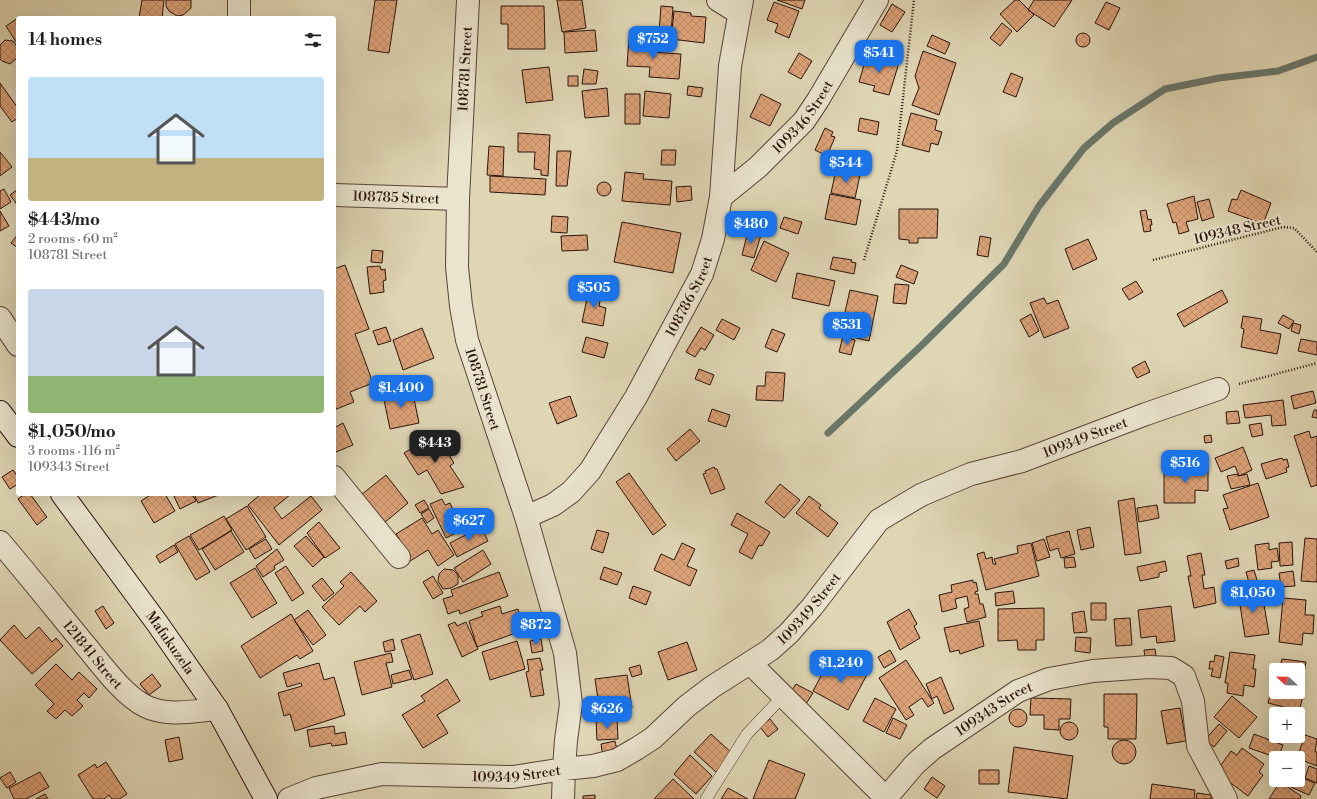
<!DOCTYPE html>
<html lang="en">
<head>
<meta charset="utf-8">
<style>
	body { margin:0; font-family:"Libre Bodoni",serif; background:#f6f6f6; color:#202124; height:100vh; display:flex; flex-direction:column; font-size:15px; white-space:nowrap }
	* { box-sizing:border-box; margin:0 }
	p { font-size:13px; color:#757577 }
	.icon { flex:none; width:22px; height:22px; fill:none; stroke:currentColor; stroke-width:2; stroke-linecap:round; stroke-linejoin:round }
	.map { position:relative; flex:1; overflow:hidden }
	.side { position:absolute; left:16px; top:16px; width:320px; height:480px; display:flex; flex-direction:column; background:#fff; border-radius:4px; box-shadow:0 4px 16px #0002 }
	.side>* { flex:none }
	.needle { width:26px; rotate:292deg }
	.controls { position:absolute; left:1269px; top:663px; display:grid; gap:8px }
	.controls a { display:grid; place-items:center; width:36px; height:36px; border-radius:4px; background:#fff; box-shadow:0 4px 16px #0002; font-size:20px }
	.price { position:absolute; translate:-50% -34px; padding:0 9px; border-radius:8px; background:#1a73e8; color:#fff; font-size:13px; line-height:26px; filter:drop-shadow(0 1px 2px #0008) }
	.price::after { content:''; position:absolute; left:50%; top:24px; width:12px; height:9px; margin-left:-6px; background:inherit; clip-path:polygon(0 0,100% 0,50% 100%) }
	.price.active { background:#222; color:#fff }
	ul { padding:0; list-style:none }
	li { display:grid; align-content:center; gap:8px; height:212px; padding:0 12px }
	li span { display:grid; place-items:center; height:124px; border-radius:4px; color:#555 }
	li>.icon { margin-inline-start:auto }
	span .icon { width:72px; height:72px; fill:#fffc; stroke-width:1 }
	li b { font-size:17px }
	h2 { display:flex; justify-content:space-between; align-items:center; height:48px; padding:0 12px; font-size:17px }
	.map>svg:first-child { display:block }
	.lines { fill:none; stroke-linecap:round; stroke-linejoin:round }
	.stream { stroke:#69776b; stroke-width:7 }
	.building { fill:url(#building-cross-hatch); stroke:#2a140c }
	.service-casing { stroke:#574436; stroke-width:12 }
	.minor-casing { stroke:#574436; stroke-width:24 }
	.tertiary-casing { stroke:#574436; stroke-width:24 }
	.secondary-casing { stroke:#2a140c; stroke-width:24 }
	.path { stroke:#2a140c; stroke-width:2.5; stroke-dasharray:1 2; stroke-linecap:butt }
	.service { stroke:#eae4ce; stroke-width:11 }
	.minor { stroke:#eae4ce; stroke-width:22 }
	.tertiary { stroke:#eae4ce; stroke-width:22 }
	.secondary { stroke:#eae4ce; stroke-width:22 }
	.labels { text-anchor:middle; stroke-width:3.5; stroke-linejoin:round; paint-order:stroke }
	.street-label { font-size:14px; fill:#2a140c; stroke:#eae4ce }
</style>
</head>
<body>
<div class="map">
<svg width="1317" height="799" viewBox="0 0 1317 799">
	<defs>
		<pattern id="building-cross-hatch" width="8" height="8" patternUnits="userSpaceOnUse"><rect width="8" height="8" fill="#dda378"/><path d="M0 0l8 8M0 8l8-8" fill="none" stroke="#be8b67"/></pattern>
	</defs>
	<rect width="100%" height="100%" fill="#dfd6b4"/>
	<filter id="stains"><feTurbulence type="fractalNoise" baseFrequency=".005" numOctaves="4"/><feColorMatrix values="0 0 0 0 .2 0 0 0 0 .09 0 0 0 0 .02 0 0 0 .5 -.17"/></filter>
	<radialGradient id="worn" r=".72"><stop offset=".6" stop-color="#630" stop-opacity="0"/><stop offset="1" stop-color="#630" stop-opacity=".3"/></radialGradient>
	<g class="lines">
		<path class="stream" d="M828,433L922,345L1004,264L1039,206L1084,148L1113,123L1165,89L1219,78L1278,71L1317,57"/>
	</g>
	<path class="building" d="M142,0H164L162,18H139Z
		M166,0H191V8L183,15L177,16L169,11L166,6Z
		M375,0H397L389,53L368,50Z
		M557,0H582L586,28L562,32Z
		M777,0H805L802,9Z
		M1015,0H1019L1034,15L1017,32L1000,14Z
		M1034,0H1072L1054,27L1028,10Z
		M774,2L799,11L789,38L775,32L778,24L767,20Z
		M1106,2L1120,8L1109,30L1095,23Z
		M892,4L905,12L892,32L880,25Z
		M501,6H544L545,49H508V24H501Z
		M661,6L673,7L671,34L659,32Z
		M674,11L691,13V16L706,17L704,43L671,39Z
		M18,18V45L6,26Z
		M1002,23L1012,31L1000,46L990,38Z
		M595,30L597,51L565,53L564,32Z
		M1076 40a7 7 0 1 1 14 0a7 7 0 1 1-14 0Z
		M932,35L950,43L945,54L927,46Z
		M629,38L652,40L651,52L681,54L679,79L649,77L650,67L627,66Z
		M5,40L13,41L18,48V57L10,64L2,61L0,59V45Z
		M923,51L956,63L939,115L912,105L919,88L915,76Z
		M799,53L812,61L801,79L788,72Z
		M867,55L899,63L889,95L873,91L875,86L859,82Z
		M549,67L553,100L526,103L522,70Z
		M584,69L598,71L596,84H582Z
		M1011,73L1023,78L1016,97L1003,92Z
		M568,76H578V86H568Z
		M0,83L18,108V118L12,122L0,106Z
		M688,86L703,88L701,97L687,95Z
		M607,88L609,116L585,118L582,91Z
		M645,91L671,94L669,118L643,116Z
		M625,94H640V124H625Z
		M761,94L781,104L770,126L750,117Z
		M911,113L937,120L935,130L942,132L938,145L931,143L929,152L902,145Z
		M860,118L879,122L877,135L858,131Z
		M825,128L833,132L831,136L835,137L827,156L815,150Z
		M518,133L550,135L548,176L541,175V170L534,169L535,152H518Z
		M489,146L504,147L503,176L487,175Z
		M662,150H676L675,165H661Z
		M557,151H571L567,186H556Z
		M0,152L12,167L0,176Z
		M836,170L860,175L855,198L831,193Z
		M625,172L644,174L643,179L672,181L670,205L622,201Z
		M490,176L546,179L545,195L490,192Z
		M597 189a7 7 0 1 1 14 0a7 7 0 1 1-14 0Z
		M691,186L692,200L677,202L676,187Z
		M4,189L11,202L0,209V191Z
		M18,189V206L10,195Z
		M1241,190L1271,203L1263,224L1228,211L1232,199L1237,200Z
		M830,194L861,200L856,225L825,219Z
		M1194,196L1198,219L1186,222L1189,231L1179,234L1176,222L1173,223L1167,204Z
		M1209,199L1214,217L1202,221L1197,202Z
		M899,209H938L937,238H918V243H909V240L899,239Z
		M1146,210L1148,220L1151,219L1152,225H1150L1151,231L1144,232L1140,211Z
		M0,211L9,226L0,231Z
		M552,216L568,217L567,233L551,232Z
		M784,217L802,222L798,234L780,228Z
		M622,222L681,233L673,273L614,262Z
		M748,231L761,235L754,258L742,255Z
		M18,234V248L11,243Z
		M587,235L588,250L562,251L561,236Z
		M980,236L991,238L988,257L977,255Z
		M1088,239L1097,259L1073,270L1065,249Z
		M764,241L789,253L776,282L751,270Z
		M372,250L383,251L382,263L371,262Z
		M833,257L852,260L851,262L856,263L854,274L830,269Z
		M345,265L369,329L355,334L373,383L350,392L354,402L334,410V269Z
		M901,265L918,272L914,284L896,277Z
		M380,266L381,270L385,269L386,280L383,281L384,292L370,294L367,267Z
		M797,273L835,281L829,306L792,298Z
		M1136,281L1143,292L1129,300L1122,289Z
		M895,284L909,285L906,304L893,303Z
		M589,289L602,292L599,306L606,308L603,326L582,322Z
		M850,290L878,296L869,341L840,334Z
		M1222,290L1228,302L1184,327L1177,314Z
		M1044,298L1047,304L1058,300L1069,328L1044,338L1030,303Z
		M1031,314L1039,331L1029,337L1020,320Z
		M1283,315L1294,321L1289,329L1278,323Z
		M1243,316L1262,319L1260,330L1281,334L1277,354L1241,347L1244,329L1241,328Z
		M722,319L740,328L734,340L716,330Z
		M1293,323L1301,325L1299,334L1291,331Z
		M386,327L391,341L378,345L373,331Z
		M701,327L714,335L705,350L701,348L695,357L686,352Z
		M422,328L434,358L403,370L393,340Z
		M772,329L785,334L777,352L765,347Z
		M843,336L855,340L851,355L839,352Z
		M586,337L608,343L604,358L582,352Z
		M1301,339L1317,342V355L1298,351Z
		M1145,361L1150,372L1137,378L1132,368Z
		M699,369L714,375L710,385L695,379Z
		M766,372L785,373L783,401L756,400L757,386H765Z
		M412,389L419,423L390,429L383,395Z
		M1313,391L1316,403L1294,409L1291,396Z
		M570,396L577,416L557,424L549,403Z
		M1283,400L1286,425L1272,426L1271,415L1245,418L1243,405Z
		M712,409L730,415L726,427L708,421Z
		M1314,410H1317V418L1312,417Z
		M1238,411L1240,423L1227,424L1226,412Z
		M343,423L353,445L336,452L334,447V428Z
		M1261,423L1263,435L1252,437L1249,425Z
		M690,429L700,441L676,461L667,449Z
		M1309,431L1311,438L1317,436V485L1311,487L1294,436Z
		M436,434L454,463L450,466L464,487L441,494L427,470L418,475L404,453Z
		M1211,435L1212,442L1205,443L1204,436Z
		M1243,447L1252,470L1239,476L1235,466L1221,472L1215,458Z
		M1208,458V491L1195,490V503H1164V468L1202,469V459Z
		M1282,458L1283,460L1287,459L1289,467L1286,468L1287,472L1266,479L1261,464Z
		M714,467L715,469H717L725,489L711,494L703,474L706,473L705,471Z
		M13,470L18,477V484L10,489L2,477Z
		M629,473L666,525L653,535L616,482Z
		M1237,474L1238,476L1247,474L1250,485L1231,489L1227,476Z
		M386,475L408,503L378,528L361,495Z
		M1258,483L1269,517L1230,530L1223,509L1228,508L1223,495Z
		M780,484L800,500L784,518L765,502Z
		M25,494H30L47,517L37,525L18,499Z
		M152,494H165L175,511L154,523L141,501Z
		M173,494H192L196,501L180,509Z
		M194,494H221L198,503Z
		M261,494H291L274,508L282,519L311,496L322,510L279,545L248,505Z
		M809,496L821,505L819,508L838,523L828,537L796,513Z
		M1134,498L1141,553L1125,555L1118,501Z
		M442,499L445,505L450,503L462,530L446,538L430,504Z
		M424,500L429,508L420,513L415,505Z
		M1157,505L1159,518L1139,522L1137,508Z
		M247,506L266,537L246,550L226,519Z
		M429,509L434,518L427,523L421,514Z
		M737,513L770,532L762,546L759,545L752,559L739,552L748,534L731,525Z
		M224,516L232,530L199,550L190,535Z
		M422,518L432,534L438,530L454,555L438,566L428,550L407,563L397,546L402,543L396,534Z
		M319,522L340,548L325,558L307,533Z
		M481,527L488,541L457,557L450,543Z
		M1090,527L1094,547L1081,550L1077,530Z
		M597,530L609,533L603,553L591,549Z
		M231,531L244,552L215,570L202,549Z
		M1069,531L1075,554L1061,558L1058,548L1050,551L1046,537Z
		M189,536L210,572L196,580L175,544Z
		M306,536L324,557L313,567L294,546Z
		M1305,538L1317,539V582L1301,581Z
		M266,539L272,549L255,559L249,549Z
		M1044,539L1050,557L1037,561L1032,543Z
		M1292,542L1293,565L1280,566L1279,543Z
		M682,543L695,549L687,566L697,570L690,586L654,570L661,554L674,560Z
		M1031,543L1039,576L986,590L977,554L984,552L986,559L992,557L993,564H996L994,559L1018,553L1017,546Z
		M1269,543V550L1277,548L1279,561L1271,562L1272,568L1258,570L1255,545Z
		M174,545L178,552L160,563L156,556Z
		M277,549L284,560L274,566L275,569L263,577L256,566Z
		M483,550L491,564L463,582L454,568Z
		M1201,553L1205,575H1202L1204,589L1214,587L1216,603L1194,608L1188,576H1191L1187,556Z
		M1074,557L1076,567L1065,568L1064,558Z
		M1238,558L1239,566L1227,569L1225,561Z
		M1165,561L1167,571L1159,573V577L1140,581L1137,567Z
		M286,566L304,593L292,601L275,573Z
		M604,567L622,573L617,585L600,579Z
		M255,568L277,603L252,618L230,583Z
		M444,569L453,570L458,575V584L451,588L443,589L438,581L439,574Z
		M1254,570L1259,587L1251,590L1246,572Z
		M1293,571L1295,586L1281,587L1279,573Z
		M351,572L377,601L365,612L360,606L339,625L322,607L344,586L340,582Z
		M499,572L508,596L460,614L459,610L448,614L443,599L453,596L451,590Z
		M433,576L443,593L433,599L423,582Z
		M322,578L334,593L324,601L312,586Z
		M973,580V583L976,582L978,591L975,592V594H978L980,604H983L986,617L967,622L964,609L969,607L967,596L955,599L957,608L942,612L939,595L952,592L951,585Z
		M633,586L651,592L646,605L629,598Z
		M1257,590L1259,600L1263,599L1269,634L1245,637L1238,592Z
		M1013,591L1015,603L996,606L995,593Z
		M1283,598L1306,600L1305,615H1314L1313,634L1303,633L1302,645L1279,642Z
		M1091,603H1106V620H1091Z
		M103,606L114,623L106,629L95,611Z
		M500,606L502,614L518,609L524,630L477,647L469,621L483,616L481,612Z
		M1171,606L1175,641L1157,643L1156,636L1141,638L1138,610Z
		M1044,608V640H1036V650H1018L1017,640L998,641V609Z
		M909,609L917,624L914,626L920,638L900,650L887,622Z
		M308,610L326,635L313,645L294,620Z
		M1084,611L1087,632L1074,633L1072,613Z
		M291,614L313,651L300,659L297,655L260,678L241,646Z
		M1130,618L1132,645L1116,646L1114,619Z
		M979,621L984,646L960,654L959,650L950,652L944,628Z
		M455,622L457,626L466,622L478,649L462,657L448,625Z
		M14,625L26,639L39,627L52,642L56,638L63,646L32,674L0,640Z
		M420,634L433,674L414,680L401,640Z
		M1076,637L1091,638L1090,653L1075,651Z
		M393,639L395,650L385,652L383,642Z
		M541,639L543,651L532,653L530,641Z
		M517,641L525,669L490,680L482,652Z
		M687,642L697,670L668,680L658,652Z
		M1155,649L1156,656L1145,657L1144,650Z
		M890,650L896,661L884,668L878,657Z
		M1230,652L1255,655L1253,669H1256L1254,687L1244,685L1243,696L1227,693L1228,683H1225Z
		M391,653L393,662L386,663L392,687L362,695L354,662Z
		M1215,655L1224,657L1220,678L1211,676L1213,669H1209L1210,661L1214,662Z
		M540,658L543,670H540L544,695L531,697L526,672L529,671L527,660Z
		M1282,659L1306,662L1304,672L1299,671V675L1298,670H1279Z
		M906,660L934,703L928,707L922,698L909,707L914,715L906,720L879,678Z
		M856,662L870,669L848,710L813,691L828,663L839,669L841,665L851,671Z
		M319,663L324,680L334,677L345,715L295,731L290,714L284,716L278,693L302,686L301,683L287,687L283,673Z
		M56,664L72,680L79,672L97,689L89,698L84,693L77,700L83,706L72,716L65,710L56,719L47,711L54,704L35,685Z
		M640,665L642,674L632,677L629,668Z
		M409,670L412,679L393,684L391,675Z
		M152,674L161,686L149,695L140,684Z
		M1275,674L1276,692H1296L1295,694L1303,696L1299,711L1268,703Z
		M627,675L632,708L600,713L595,679Z
		M941,677L954,709L944,714L937,696L932,699L926,684Z
		M447,679L460,701L437,715L448,733L423,748L402,715L425,701L421,696Z
		M796,684L813,693L806,704L789,695Z
		M1104,694H1137L1136,739H1108V727H1104Z
		M1232,696L1257,717L1239,738L1214,717Z
		M875,698L896,709L884,732L863,721Z
		M1031,698L1071,699L1070,719H1059V730L1044,729V715H1030Z
		M1180,708L1186,741L1167,744L1161,711Z
		M1009 718a9 9 0 1 1 18 0a9 9 0 1 1-18 0Z
		M893,718L907,725L900,739L886,733Z
		M617,719L618,739L597,740L596,720Z
		M770,719L778,729L768,737L760,727Z
		M1276,720V734L1270,731Z
		M1060 731a9 9 0 1 1 18 0a9 9 0 1 1-18 0Z
		M1219,724L1227,731L1214,747L1205,740Z
		M334,726L335,734L345,732L347,744L332,746L331,743L310,747L307,730Z
		M711,734L733,754L716,772L694,752Z
		M1254,734L1283,745L1278,758L1249,748Z
		M1305,735L1317,739L1315,752H1317V766L1297,758Z
		M179,737L183,759L169,762L165,740Z
		M1112 752a12 12 0 1 1 24 0a12 12 0 1 1-24 0Z
		M615,741L618,754L603,757L601,744Z
		M1014,747L1073,756L1067,799L1008,792Z
		M1242,748L1264,764L1259,772L1263,775L1248,796L1216,772L1231,751L1237,755Z
		M690,755L712,776L696,794L674,774Z
		M769,760L805,774L795,799H753Z
		M106,762L127,794L119,799H112L109,795L104,799H93L78,775L95,764L97,768Z
		M1309,766L1317,769V783L1305,778Z
		M979,770H999V784H979Z
		M10,772L16,782L7,788L0,778Z
		M40,772L49,787L26,799H14L9,788Z
		M1298,776L1315,783L1309,795L1284,784L1286,780H1298Z
		M932,777L945,786L937,798L924,789Z
		M673,779L694,799H654Z
		M1280,782L1301,796L1300,799H1269Z
		M1152,784L1195,790L1194,799H1150Z
		M728,788L748,799H721Z
		M1197,793L1211,795V799H1196Z
		M45,794L48,799H36Z
		M595,795V799H583V796Z"/>
	<g class="lines">
		<defs>
			<path id="service" d="M706,799L747,734L784,695"/>
			<g id="minor">
				<path d="M239,0V18"/>
				<path d="M718,0L739,13"/>
				<path id="s1" d="M334,195L458,199"/>
				<path id="s2" d="M721,197L758,167L804,121L818,100L877,0"/>
				<path d="M0,318L18,345"/>
				<path d="M334,477L399,557"/>
				<path id="s3" d="M526,517L553,505L571,492L590,471L636,397L702,274L713,239L721,197L730,66L742,0"/>
				<path id="s4" d="M0,542C29,576 57,611 85,645C101,664 123,695 145,706C166,717 194,711 217,709"/>
				<path id="s5" d="M750,663L886,798L915,764L932,749L1018,691L1049,679L1093,671L1149,667L1171,668L1184,676L1193,701L1198,746L1226,799"/>
				<path id="s6" d="M563,799L564,769L593,766L617,760L636,749L653,738L687,706L712,687L770,650L789,633L812,607L879,520L921,495L971,474L1022,461L1146,414L1218,389"/>
			</g>
			<g id="tertiary">
				<path id="s7" d="M289,799L316,788L382,774L513,777L564,769L566,740L571,704L565,653L526,517L467,340L461,306L457,267L458,199L468,0"/>
			</g>
			<g id="secondary">
				<path d="M0,412L18,436"/>
				<path id="s8" d="M62,494L157,623L217,709L266,799"/>
			</g>
		</defs>
		<use href="#service" class="service-casing"/>
		<use href="#minor" class="minor-casing"/>
		<use href="#tertiary" class="tertiary-casing"/>
		<use href="#secondary" class="secondary-casing"/>
		<path class="path" d="M864,260L897,151L914,0
			M1153,260L1283,227L1294,228L1317,252
			M1239,384L1317,363"/>
		<use href="#service" class="service"/>
		<use href="#minor" class="minor"/>
		<use href="#tertiary" class="tertiary"/>
		<use href="#secondary" class="secondary"/>
	</g>
	<g class="labels">
		<g class="street-label">
			<text dy="5" stroke="none"><textPath href="#s7" startOffset="996">108781 Street</textPath></text>
			<text dy="5" stroke="none"><textPath href="#s2" startOffset="115">109346 Street</textPath></text>
			<text dy="5" stroke="none"><textPath href="#s1" startOffset="62">108785 Street</textPath></text>
			<text transform="translate(1237 229) rotate(-13)" y="5">109348 Street</text>
			<text dy="5" stroke="none"><textPath href="#s3" startOffset="281">108786 Street</textPath></text>
			<text transform="translate(483 389) rotate(72)" y="5">108781 Street</text>
			<text dy="5" stroke="none"><textPath href="#s6" startOffset="666">109349 Street</textPath></text>
			<text dy="5" stroke="none"><textPath href="#s6" startOffset="330">109349 Street</textPath></text>
			<text dy="5" stroke="none"><textPath href="#s8" startOffset="184">Mafukuzela</textPath></text>
			<text dy="5" stroke="none"><textPath href="#s4" startOffset="146">121841 Street</textPath></text>
			<text dy="5" stroke="none"><textPath href="#s5" startOffset="333">109343 Street</textPath></text>
			<text dy="5" stroke="none"><textPath href="#s7" startOffset="231">109349 Street</textPath></text>
		</g>
	</g>
	<rect width="100%" height="100%" filter="url(#stains)"/>
	<rect width="100%" height="100%" fill="url(#worn)"/>
</svg>
<div class="controls">
<a><svg class="needle" viewBox="-14 -14 28 28"><path d="M0-13l5 13h-10z" fill="#e53935"/><path d="M0 13l5-13h-10z" fill="#757577"/></svg></a>
<a>+</a>
<a>−</a>
</div>
<b class="price" style="left:653px;top:60px">$752</b>
<b class="price" style="left:879px;top:74px">$541</b>
<b class="price" style="left:846px;top:184px">$544</b>
<b class="price" style="left:751px;top:245px">$480</b>
<b class="price" style="left:594px;top:309px">$505</b>
<b class="price" style="left:847px;top:346px">$531</b>
<b class="price" style="left:401px;top:409px">$1,400</b>
<b class="price active" style="left:435px;top:464px">$443</b>
<b class="price" style="left:1185px;top:484px">$516</b>
<b class="price" style="left:469px;top:542px">$627</b>
<b class="price" style="left:1253px;top:614px">$1,050</b>
<b class="price" style="left:536px;top:646px">$872</b>
<b class="price" style="left:841px;top:684px">$1,240</b>
<b class="price" style="left:607px;top:730px">$626</b>
<section class="side">
<h2>14 homes<svg class="icon" aria-label="filters" viewBox="0 0 24 24"><path d="M4 7h16M4 17h16"/><circle cx="9" cy="7" r="2"/><circle cx="15" cy="17" r="2"/></svg></h2>
<ul>
<li><span style="background:linear-gradient(#bfe0f5 65%,#c2b280 0)"><svg class="icon" aria-label="home" viewBox="0 0 24 24"><path d="M3 11l9-7 9 7M6 9v11h12V9"/></svg></span><div><b>$443/mo</b><p>2 rooms · 60 m²</p><p>108781 Street</p></div></li>
<li><span style="background:linear-gradient(#c9d6e8 70%,#8fb573 0)"><svg class="icon" aria-label="home" viewBox="0 0 24 24"><path d="M3 11l9-7 9 7M6 9v11h12V9"/></svg></span><div><b>$1,050/mo</b><p>3 rooms · 116 m²</p><p>109343 Street</p></div></li>
</ul>
</section>
</div>
</body>
</html>
